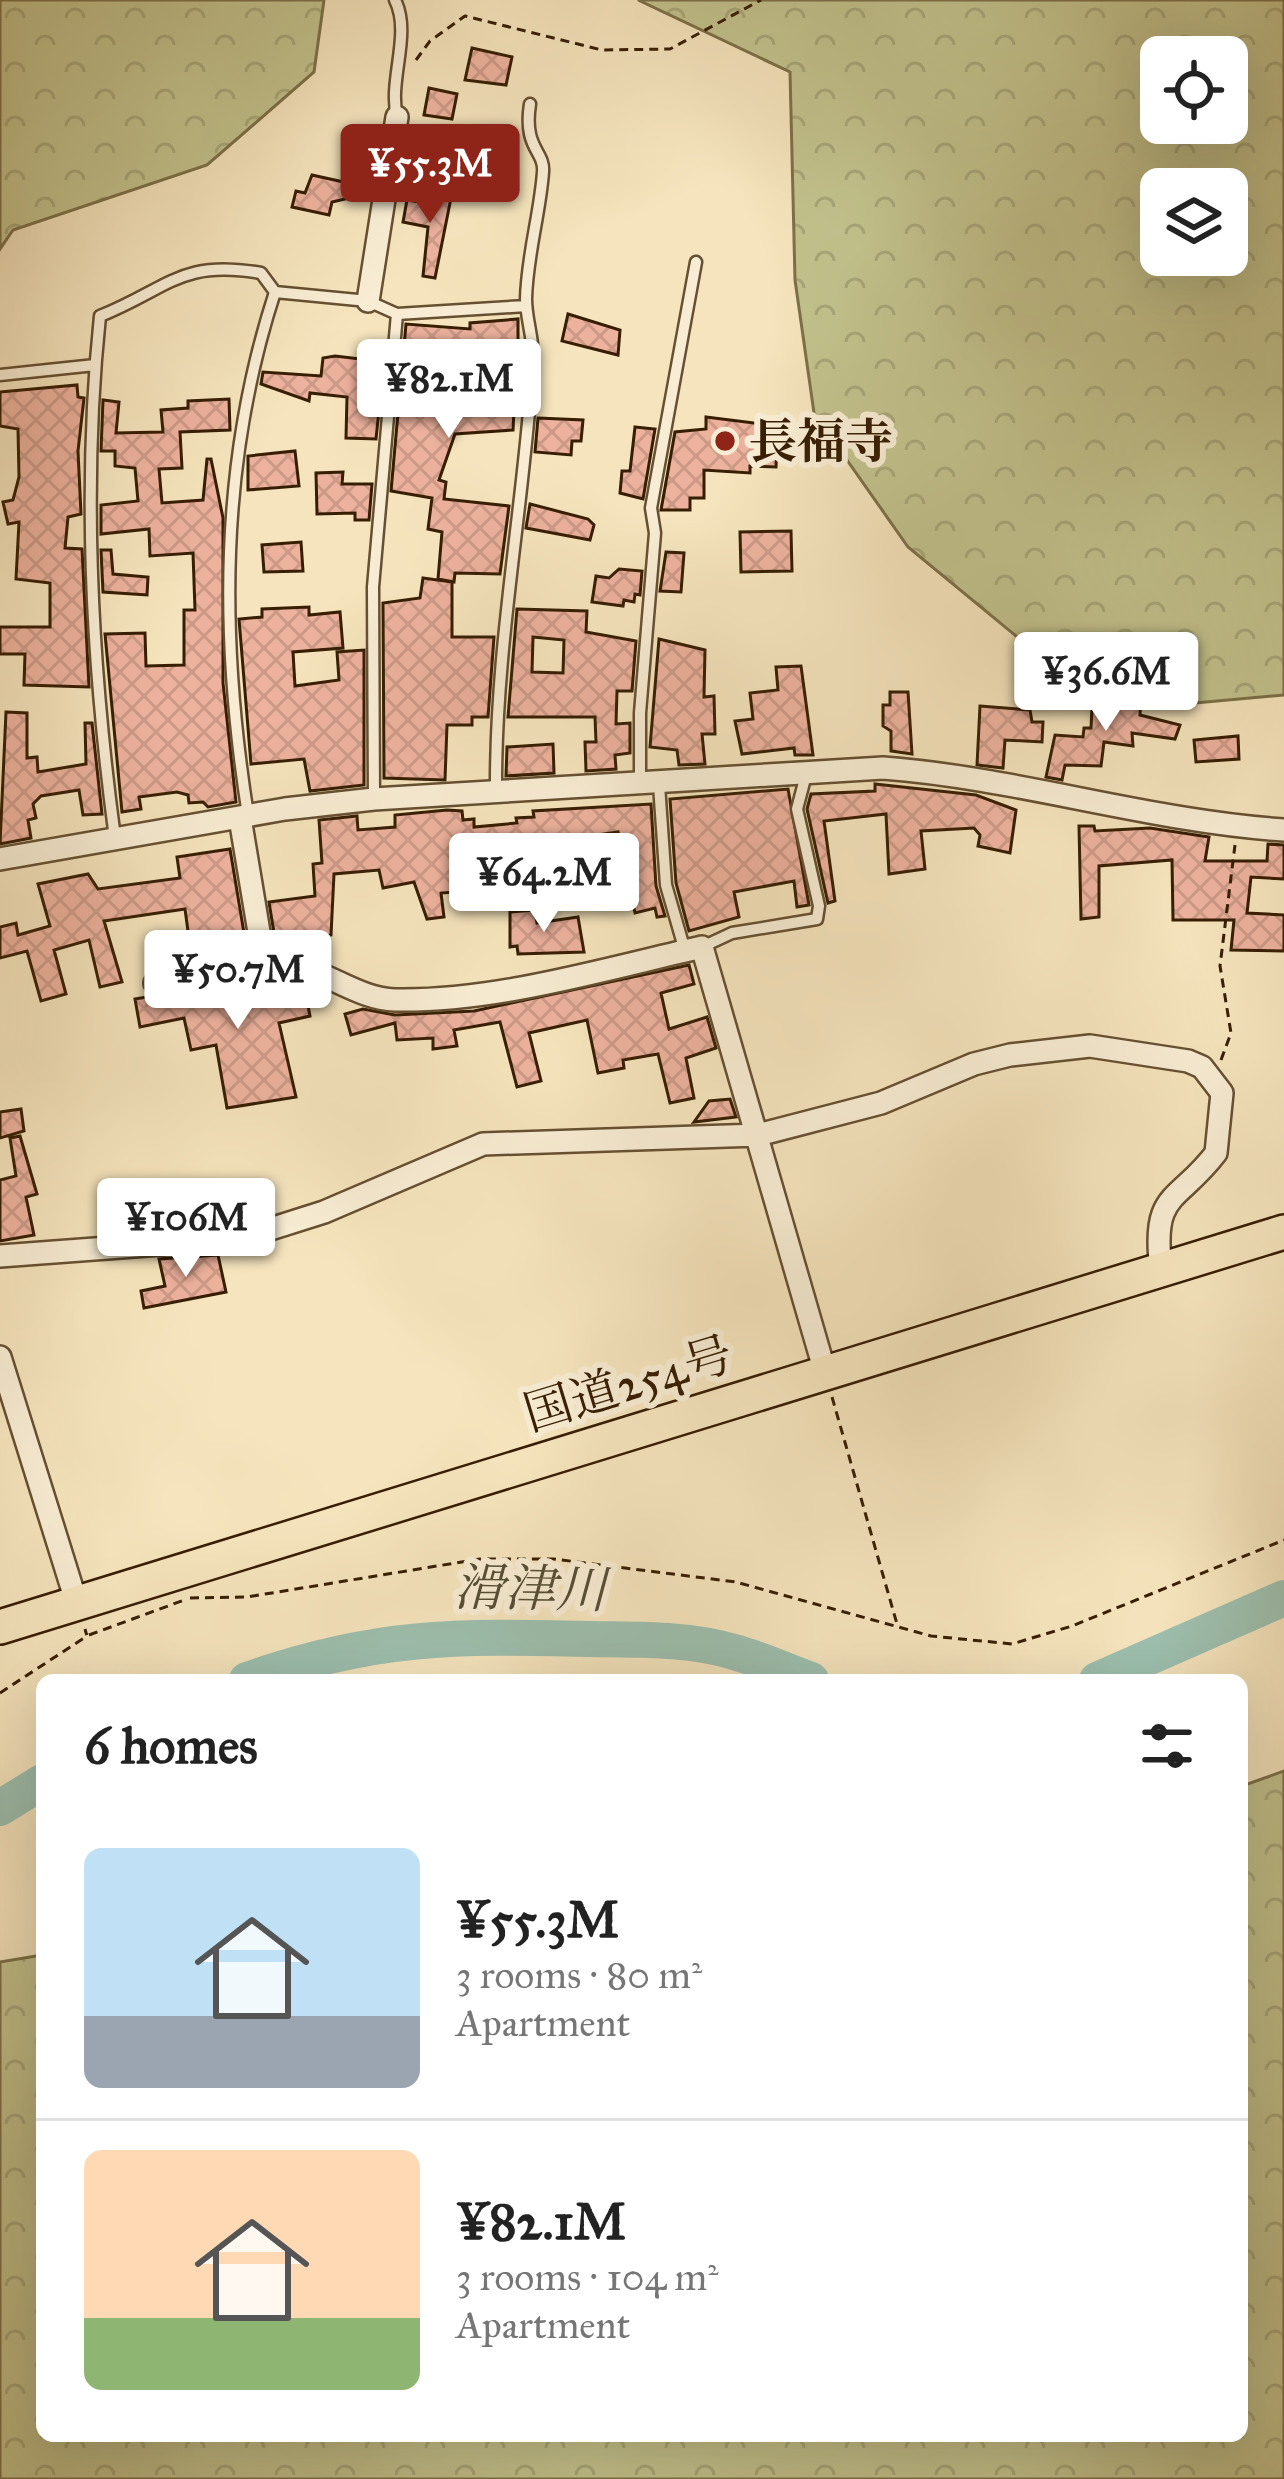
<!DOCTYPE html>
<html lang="en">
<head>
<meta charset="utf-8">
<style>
	body { margin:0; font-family:"IM FELL Great Primer","Noto Serif JP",serif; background:#f6f6f6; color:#222; height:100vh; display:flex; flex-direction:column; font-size:45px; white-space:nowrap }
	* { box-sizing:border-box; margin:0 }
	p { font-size:39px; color:#767676 }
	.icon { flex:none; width:66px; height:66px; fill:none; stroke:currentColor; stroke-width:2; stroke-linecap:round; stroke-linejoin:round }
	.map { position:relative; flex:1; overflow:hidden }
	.details { position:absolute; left:36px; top:1674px; width:1212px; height:768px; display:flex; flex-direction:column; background:#fff; border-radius:18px; box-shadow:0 12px 48px #0002 }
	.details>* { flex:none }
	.tools { position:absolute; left:1140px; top:36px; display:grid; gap:24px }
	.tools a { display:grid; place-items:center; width:108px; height:108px; border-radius:18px; background:#fff; box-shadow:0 12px 48px #0002; font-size:60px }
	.price { position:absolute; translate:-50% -102px; padding:0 27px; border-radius:12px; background:#fff; color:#222; font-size:39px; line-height:78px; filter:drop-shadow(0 3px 6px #0008) }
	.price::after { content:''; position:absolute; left:50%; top:72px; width:36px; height:27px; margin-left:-18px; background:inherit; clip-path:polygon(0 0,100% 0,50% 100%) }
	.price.selected { background:#8f2418; color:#fff }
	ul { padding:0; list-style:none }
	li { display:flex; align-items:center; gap:36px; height:300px; padding:0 48px }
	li+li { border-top:3px solid #e0e0e0 }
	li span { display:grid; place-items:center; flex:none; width:336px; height:240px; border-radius:18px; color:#555 }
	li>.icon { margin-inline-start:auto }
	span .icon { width:144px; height:144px; fill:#fffc; stroke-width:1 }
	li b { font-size:51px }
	h2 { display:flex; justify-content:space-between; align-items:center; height:144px; padding:0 48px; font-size:51px }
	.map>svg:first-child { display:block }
	.forest { fill:url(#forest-crowns); stroke:#7c7048; stroke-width:3; fill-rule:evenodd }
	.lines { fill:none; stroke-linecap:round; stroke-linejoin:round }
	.river { stroke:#9dbfae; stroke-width:36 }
	.building { fill:url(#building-cross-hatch); stroke:#371e03; stroke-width:3; fill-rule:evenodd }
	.service-casing { stroke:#665032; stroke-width:15 }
	.minor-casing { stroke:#665032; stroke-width:26 }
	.trunk-casing { stroke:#371e03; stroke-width:38 }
	.path { stroke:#371e03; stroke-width:3; stroke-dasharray:9 6; stroke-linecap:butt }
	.service { stroke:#f8edd4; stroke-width:10 }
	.minor { stroke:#f8edd4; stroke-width:21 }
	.trunk { stroke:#f5e4bd; stroke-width:33 }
	.poi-dot { fill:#8f2418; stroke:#f8edd4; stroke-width:4.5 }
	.labels { text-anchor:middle; stroke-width:12; stroke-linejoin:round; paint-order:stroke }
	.poi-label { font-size:48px; font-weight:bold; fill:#371e03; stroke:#f8edd4; text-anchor:start }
	.street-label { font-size:48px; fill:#371e03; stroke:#f8edd4 }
	.water-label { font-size:51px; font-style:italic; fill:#564e36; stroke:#f8edd4 }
</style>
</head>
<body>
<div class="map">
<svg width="1284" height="2479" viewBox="0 0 1284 2479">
	<defs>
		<pattern id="forest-crowns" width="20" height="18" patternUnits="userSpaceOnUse" patternTransform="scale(3)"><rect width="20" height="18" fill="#c2c28d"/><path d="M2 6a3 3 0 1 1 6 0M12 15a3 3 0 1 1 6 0" fill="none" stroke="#a7a678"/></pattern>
		<pattern id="building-cross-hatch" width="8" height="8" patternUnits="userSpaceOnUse" patternTransform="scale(3)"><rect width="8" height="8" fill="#edb29e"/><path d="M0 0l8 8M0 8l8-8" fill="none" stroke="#cc9986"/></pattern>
	</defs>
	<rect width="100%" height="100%" fill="#f5e4bd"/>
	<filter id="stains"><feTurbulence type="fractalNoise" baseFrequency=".00167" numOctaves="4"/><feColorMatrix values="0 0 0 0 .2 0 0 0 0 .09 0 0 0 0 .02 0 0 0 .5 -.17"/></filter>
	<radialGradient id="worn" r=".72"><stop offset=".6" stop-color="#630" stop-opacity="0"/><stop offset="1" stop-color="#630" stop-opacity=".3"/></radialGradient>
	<path class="forest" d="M0,0H324L314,72L207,165L13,230L0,249Z
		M638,0H1284V695L1107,711L908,547L814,413L795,280L790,72ZM1161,57H1227V123H1161ZM1161,189H1227V255H1161Z
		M1284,1771V2479H0V1962L42,1955V2436H1242V1786Z"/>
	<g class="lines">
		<path class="river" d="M247,1680C375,1635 456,1636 589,1639C637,1640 687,1638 734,1652C760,1659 786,1671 811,1680
			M1097,1680L1284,1598
			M0,1808L42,1782"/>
	</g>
	<path class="building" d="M472,48L512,57L506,85L465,80Z
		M429,88L457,94L452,119L424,115Z
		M312,175L348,183L345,199L332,202L329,215L292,207L296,191L305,193Z
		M422,192L451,198L435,278L423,276L428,227L403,222L407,200L420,202Z
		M568,314L620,330L618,355L562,341Z
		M518,319V345L466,347L464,368H455L454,405L514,410L513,430L455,434L439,480L446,482L444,499L509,506L500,574L455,573L454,582L438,579L442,532L428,529L432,498L391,491L406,324L470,329V323Z
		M335,356L369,360L364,408L379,410L376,439L346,438L347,397L310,393L309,401L261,384L263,372L321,376L323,358Z
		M77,385L78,397L84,398L78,451L81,514L68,517L65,548L82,549L89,687L24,685L25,654H0V627H50V583L16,579L19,522L8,524L3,502L13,500L19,477L18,429L0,426V392Z
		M229,399L230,430L180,432L182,468L159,469L162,503L203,500L207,459H211L223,518V683L236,802L208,807L203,802L189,803L188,795L177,792L139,797L141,809L122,812L105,634L145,633L146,666L184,665V610H195L193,553L150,556L149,529L101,534V505L138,501L135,468L115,466V451H101L103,400L119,402L116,433L163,432L161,410L188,408V401Z
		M706,417L778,426L776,467L750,466V473L704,470V498H690V510H661L675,432L706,429Z
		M538,418L583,420L581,441H572L571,455L535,452Z
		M635,427L655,429L643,499L620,493L622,471H630Z
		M295,451L299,486L248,490V456Z
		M343,472L342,484H372L369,520H355V513L317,514L316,473Z
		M530,504L588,519L594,525L590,540L526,528Z
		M791,531L792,571L741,572L740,532Z
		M301,542L303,571L264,572L262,545Z
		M101,550H111L113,574L148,577L147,595L103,592Z
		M666,552L684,553L681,592L660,591Z
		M619,569L642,571L640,595L635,594L634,602L624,600L623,606L592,602L596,576L609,578Z
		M423,578L452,582V637H494L488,717H472V725H447L445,780L384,778L383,603L420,598Z
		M309,607V615L340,612L343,648L293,652L295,686L339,680L337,652L364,650V785L310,791L304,759L251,764L239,619L262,617V609Z
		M517,609L587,611L586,632L636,641L632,691H617L616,724L630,723V753L615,755L616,769L586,771L585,742H596L595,717H508ZM533,637L564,640L563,673L532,672Z
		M659,639L705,650L704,697L714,696L715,734H702L705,764L679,765L677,750L650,747Z
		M801,666L813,755H795L794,748L742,754L735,721L753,719L750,693L778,690L776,667Z
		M890,692H908L912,754L891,751V731L883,726V705H890Z
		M1103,696L1141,698L1140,715L1180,725L1175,739L1132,733L1133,746L1104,742L1101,766L1065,765L1062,780L1046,777L1055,735L1083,737L1084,728H1091L1092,708H1103Z
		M980,706L1030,710L1032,722H1043L1042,742L1005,740L1003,768L977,765Z
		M6,712L27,713V758L37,757L38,772L86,764L85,723H92L102,814L83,815L79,790L41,796L33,804L36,818L28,820L31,838L0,844Z
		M1238,736L1239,759L1196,762L1194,740Z
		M553,744L554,773L506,776L507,747Z
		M875,784L976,795L1016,810L1010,853L978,846L980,835L974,828L921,831L925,869L889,874L886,814L824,821L835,901L828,903L807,809L811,794L875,791Z
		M788,789L809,905L797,907L794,881L734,892L739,917L689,931L676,883L670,799Z
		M651,804L656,886L665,916L657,917L655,908L635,913L618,832L577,838L579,846L477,857L480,890L441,893L444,917L427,919L414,882L383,888L379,870L334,874L331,935L290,940L289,932L274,933L269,902L315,896L313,864L322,863L319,820L357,816L358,830L395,827V815L447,810L462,811L463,820L474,819V827L517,823L516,818L534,817L533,811Z
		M1079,826H1094L1095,831L1150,828L1209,837L1205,861H1267L1268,844L1284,845V879L1251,877L1247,913L1284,915V951L1231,950L1234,920H1173L1172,860L1099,866V917L1081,919Z
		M230,849L246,945L191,953L185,909L104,921L122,982L100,987L89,940L54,950L66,994L41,1001L27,951L0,958V927L16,923L18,935L50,926L38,884L88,874L98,889L180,878L177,857Z
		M535,910L537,923L578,917L584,952L518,954L517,946L510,947V912Z
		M689,965L694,984L661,993L669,1029L707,1017L716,1048L686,1058L694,1098L670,1103L658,1054L623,1060L624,1068L598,1073L587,1020L529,1033L541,1081L517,1087L500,1022L454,1030L457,1046L433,1049V1038L397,1040L395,1023L351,1035L345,1014L363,1009L395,1015L474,1011Z
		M265,977H272L274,985L304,984L310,1016L279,1023L296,1097L227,1108L216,1045L191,1050L184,1018L140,1027L135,999Z
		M730,1099L736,1117L694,1122L709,1101Z
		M21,1109L24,1131L0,1138V1112Z
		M20,1136L37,1194L26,1197L34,1235L0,1241V1180L16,1176L10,1138Z
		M218,1255L226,1292L144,1308L141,1291L165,1286L159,1259Z"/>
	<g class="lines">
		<defs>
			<path id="service" d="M395,0C412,34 388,80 397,117
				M0,375L95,365
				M640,782V713L655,533L651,508L696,262
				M659,785L666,885L685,951
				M496,791C495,646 524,506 533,362C534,339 526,320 526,299C527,255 540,214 543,172C545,151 523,149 530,104
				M374,799L373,587L397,314
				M248,815C220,638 219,464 275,292L368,301L397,314L526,306
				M115,838C92,668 82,487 100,316C168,289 180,259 261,273L275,292
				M702,947L732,933L817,919L819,906L797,809L807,771"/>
			<path id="minor" d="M368,301L397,117
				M240,818L264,962C315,959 351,999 395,1000C495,1002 605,969 702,947L825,1372
				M0,859L285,809L374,799L883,768C1018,778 1148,821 1284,830
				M155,983L264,962
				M0,1256L242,1238L324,1212L483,1144L758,1135L881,1103L974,1064L1010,1055L1090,1046L1188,1061L1202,1067L1222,1093L1216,1153C1178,1203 1151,1191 1161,1269
				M0,1357L77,1604"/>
			<path id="trunk" d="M0,1627L1284,1232"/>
		</defs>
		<use href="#service" class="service-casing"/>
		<use href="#minor" class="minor-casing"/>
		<use href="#trunk" class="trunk-casing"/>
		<path class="path" d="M416,60L430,41L465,16L602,50L670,49L761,0
			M1221,1060L1231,1033L1220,966L1235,845
			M832,1397L897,1624
			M190,1598L247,1597L480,1559H554L736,1582L931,1636L1012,1644L1072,1626L1284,1540
			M89,1635L187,1599
			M0,1693L87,1636L85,1629"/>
		<use href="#service" class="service"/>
		<use href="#minor" class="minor"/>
		<use href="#trunk" class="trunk"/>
	</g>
	<circle class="poi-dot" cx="725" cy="441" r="12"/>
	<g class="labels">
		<g class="poi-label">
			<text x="749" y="458">長福寺</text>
		</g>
		<g class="street-label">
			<text transform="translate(628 1383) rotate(-17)" y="17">国道254号</text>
		</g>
		<g class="water-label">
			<text transform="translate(530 1588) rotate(1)" y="18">滑津川</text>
		</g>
	</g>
	<rect width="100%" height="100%" filter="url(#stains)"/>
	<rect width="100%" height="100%" fill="url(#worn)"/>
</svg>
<div class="tools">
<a><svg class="icon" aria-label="locate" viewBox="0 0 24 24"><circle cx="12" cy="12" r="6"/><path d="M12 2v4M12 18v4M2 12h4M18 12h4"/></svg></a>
<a><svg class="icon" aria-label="layers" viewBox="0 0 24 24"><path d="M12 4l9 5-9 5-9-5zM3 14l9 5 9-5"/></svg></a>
</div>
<b class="price selected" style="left:430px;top:226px">¥55.3M</b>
<b class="price" style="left:449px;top:441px">¥82.1M</b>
<b class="price" style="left:1106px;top:734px">¥36.6M</b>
<b class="price" style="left:544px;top:935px">¥64.2M</b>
<b class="price" style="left:238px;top:1032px">¥50.7M</b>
<b class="price" style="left:186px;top:1280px">¥106M</b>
<section class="details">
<h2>6 homes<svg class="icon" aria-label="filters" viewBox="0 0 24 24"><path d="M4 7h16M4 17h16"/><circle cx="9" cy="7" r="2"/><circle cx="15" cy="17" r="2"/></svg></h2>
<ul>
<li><span style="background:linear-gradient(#bfe0f5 70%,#9aa5b1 0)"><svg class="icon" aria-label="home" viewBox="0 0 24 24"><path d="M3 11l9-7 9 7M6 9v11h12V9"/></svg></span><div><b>¥55.3M</b><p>3 rooms · 80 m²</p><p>Apartment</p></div></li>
<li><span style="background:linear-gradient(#ffd9b3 70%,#8fb573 0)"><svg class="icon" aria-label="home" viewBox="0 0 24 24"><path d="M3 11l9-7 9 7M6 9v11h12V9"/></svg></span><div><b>¥82.1M</b><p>3 rooms · 104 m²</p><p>Apartment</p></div></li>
</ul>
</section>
</div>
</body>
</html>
